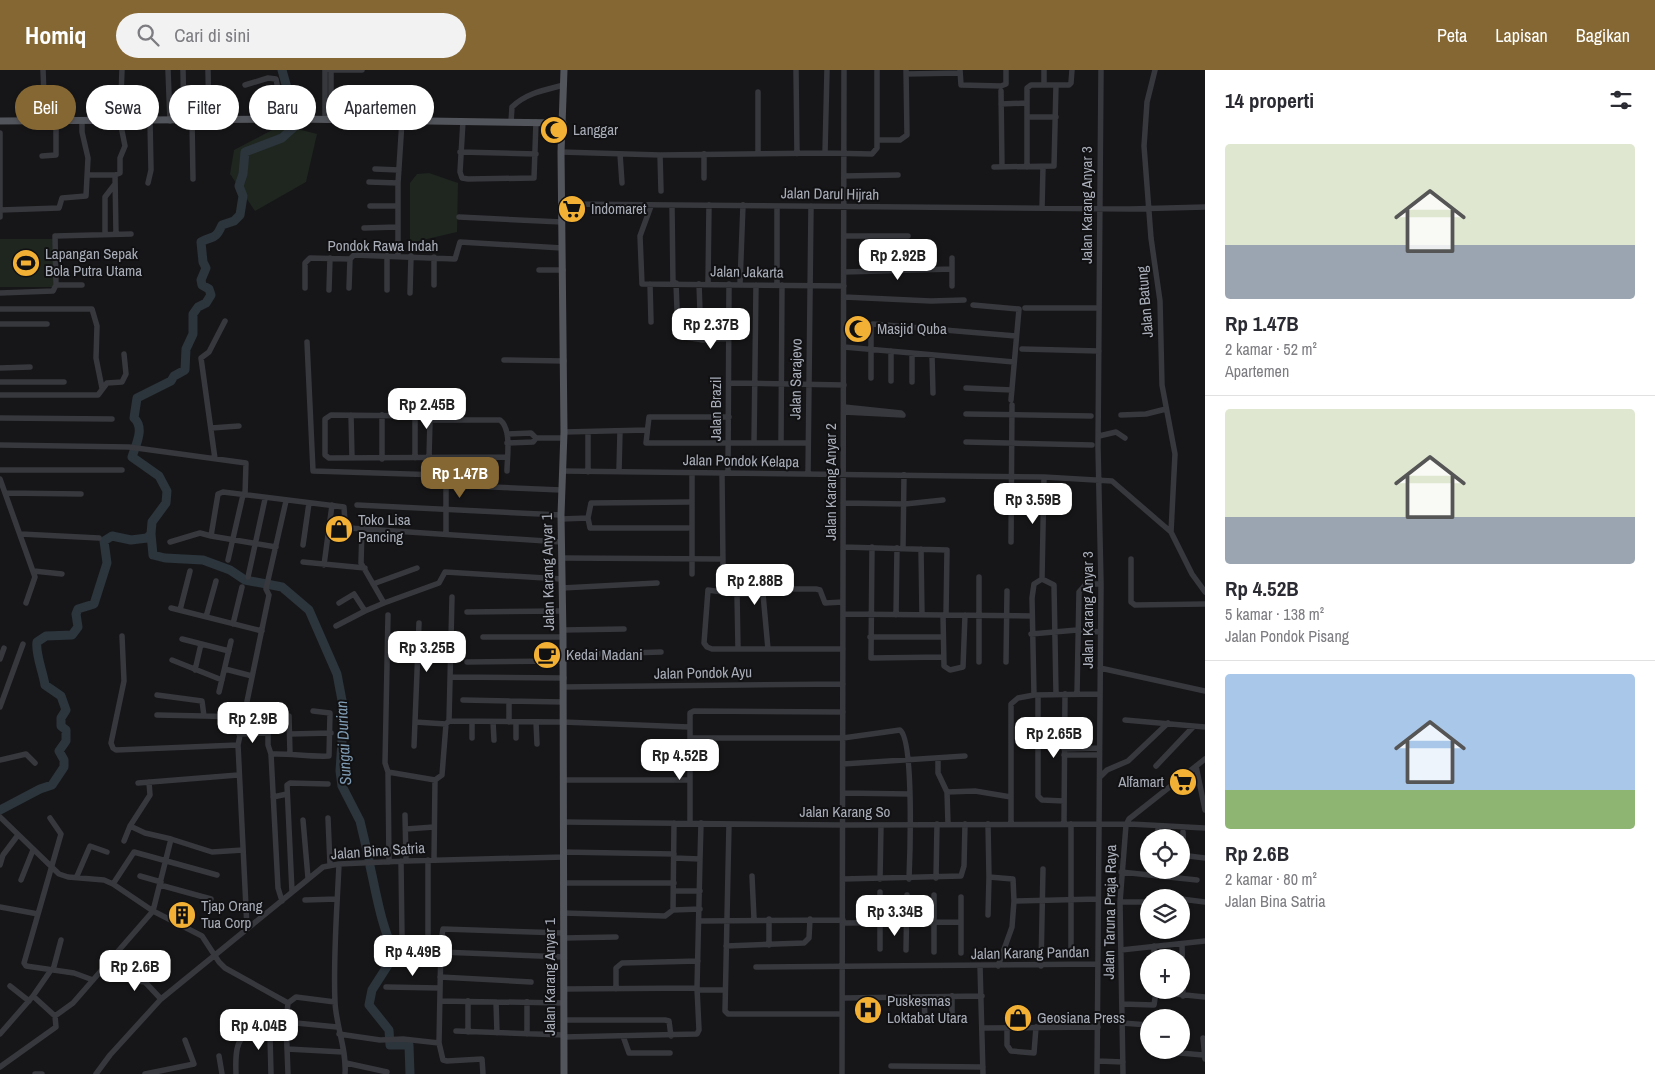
<!DOCTYPE html>
<html lang="id">
<head>
<meta charset="utf-8">
<style>
	body { margin:0; font-family:"Archivo Narrow",sans-serif; background:#f2f2f3; color:#2b2b33; height:100vh; display:flex; flex-direction:column; font-size:19px; white-space:nowrap }
	* { box-sizing:border-box; margin:0 }
	p { font-size:16px; color:#7c7c81 }
	.icon { flex:none; width:28px; height:28px; fill:none; stroke:currentColor; stroke-width:2; stroke-linecap:round; stroke-linejoin:round }
	.map { position:relative; flex:1; overflow:hidden }
	.details { display:flex; flex-direction:column; background:#fff; width:450px }
	.details>* { flex:none }
	.guide { position:absolute; left:15px; top:15px; width:475px; height:45px; display:flex; gap:10px }
	.controls { position:absolute; left:1140px; top:759px; display:grid; gap:10px }
	.controls a { display:grid; place-items:center; width:50px; height:50px; border-radius:50%; background:#fff; box-shadow:0 1px 4px #0004; font-size:25px }
	.price { position:absolute; translate:-50% -42px; padding:0 11px; border-radius:10px; background:#fff; color:#222; font-size:16px; line-height:32px; filter:drop-shadow(0 1px 2px #0008) }
	.price::after { content:''; position:absolute; left:50%; top:30px; width:15px; height:11px; margin-left:-8px; background:inherit; clip-path:polygon(0 0,100% 0,50% 100%) }
	.price.current { background:#856733; color:#fff }
	ul { padding:0; list-style:none }
	li { display:grid; align-content:center; gap:10px; height:265px; padding:0 20px }
	li+li { border-top:1px solid #e1e1e2 }
	li span { display:grid; place-items:center; height:155px; border-radius:5px; color:#555 }
	li>.icon { margin-inline-start:auto }
	span .icon { width:90px; height:90px; fill:#fffc; stroke-width:1 }
	li b { font-size:21px }
	h2 { display:flex; justify-content:space-between; align-items:center; height:60px; padding:0 20px; font-size:21px }
	.pill { padding:0 18px; border-radius:22px; background:#fff; box-shadow:0 1px 4px #0004; font-size:18px; line-height:45px }
	.pill.current { background:#856733; color:#fff }
	header { display:flex; align-items:center; gap:30px; box-sizing:border-box; height:70px; padding:0 25px; background:#856733; color:#fff }
	header strong { font-size:24px }
	nav { display:flex; gap:28px; margin-inline-start:auto; font-size:18px }
	.search { width:350px; height:45px; background:#f2f2f3; display:flex; align-items:center; gap:12px; box-sizing:border-box; padding:0 18px; border-radius:28px; color:#7c7c81; font-size:19px }
	main { display:flex; flex:1; min-height:0 }
	.map>svg:first-child { display:block }
	.green { fill:#1e261f }
	.lines { fill:none; stroke-linecap:round; stroke-linejoin:round }
	.river { stroke:#2c353c; stroke-width:9 }
	.minor { stroke:#37383d; stroke-width:5.5 }
	.major { stroke:#53555c; stroke-width:7 }
	.labels { text-anchor:middle; stroke-width:4; stroke-linejoin:round; paint-order:stroke }
	.poi-label { font-size:15px; fill:#a8adb8; stroke:#111113; text-anchor:start }
	.street-label { font-size:15px; fill:#a8adb8; stroke:#111113 }
	.water-label { font-size:16px; font-style:italic; fill:#7f9bb3; stroke:#111113 }
</style>
</head>
<body>
<header>
<strong>Homiq</strong>
<div class="search"><svg class="icon" aria-label="search" viewBox="0 0 24 24"><circle cx="10" cy="10" r="6"/><path d="M15 15l6 6"/></svg>Cari di sini</div>
<nav><a>Peta</a><a>Lapisan</a><a>Bagikan</a></nav>
</header>
<main>
<div class="map">
<svg width="1205" height="1004" viewBox="0 0 1205 1004">
	<rect width="100%" height="100%" fill="#161618"/>
	<path class="green" d="M282,55L317,64L306,112L255,141L230,104L234,80Z
		M429,103L458,113L457,162L410,173V113L417,104Z
		M0,169H53V217H0Z"/>
	<g class="lines">
		<path class="river" d="M151,464L153,485L165,488L203,490L230,500L245,510L282,517L309,540L337,604L344,641L340,701L342,716L360,751L369,789
			M0,740L40,719L52,715L64,697V690L59,681L66,671V660L61,656V648L66,640L61,626L45,615C43,602 35,583 37,572L46,566L72,565L78,557L76,544L78,539L94,534L107,493L104,471L112,466L131,470L147,468L151,464L152,452L166,433L167,421L159,406L132,387C136,374 145,358 134,348L137,328L171,311L174,306L185,300L186,279L193,264V244L198,237L206,233L211,225L209,219L202,215L201,210L206,198L203,192L201,172C213,165 215,171 222,155L234,151L240,145L243,126L239,116L243,104L245,82L282,68L293,58L294,43L282,0
			M370,796C377,827 381,855 395,884L372,920L369,935L389,960L390,975H409L410,1004"/>
		<path class="minor" d="M43,0L45,51
			M168,0L170,51
			M183,0L184,51
			M208,0L209,51
			M325,0V49
			M330,0H362
			M331,0V49
			M796,0L797,84
			M960,0L961,15L1001,16L1006,14V0
			M1044,0V15
			M1155,0L1147,32L1144,76L1151,168L1160,231L1162,315L1175,384L1171,462
			M906,4L960,3
			M245,15L268,8L276,9L284,49
			M1001,21L1002,97
			M758,22V84
			M146,27V51
			M1001,34L1027,33
			M1028,47H1056
			M192,51L193,109
			M463,51L460,102L462,108L468,109L534,108L536,52
			M511,52L512,37C526,23 545,20 564,15
			M0,63V140
			M878,70H900L907,65L906,0
			M460,82L536,84
			M561,82L660,85L825,83L872,84L877,78V0
			M825,83L827,0
			M620,84L622,113
			M660,85L661,121
			M42,86L56,85V51
			M994,97L1054,96L1056,15
			M1027,97V18L1031,15H1069L1071,13L1072,0
			M375,99L399,100
			M88,105H115
			M844,106L898,105
			M704,108V84
			M369,112L398,113
			M148,113L151,100L150,51
			M561,134L1130,139L1205,137
			M370,136H398
			M651,136L640,166L642,214L844,216
			M672,136L673,214
			M777,136V215
			M1042,138L1043,97
			M0,147V140L59,138L62,128L86,126L88,88L82,62V51
			M459,147L562,152
			M364,158L397,157
			M105,164V127L115,114
			M116,164L115,105L120,103V88L125,76L120,51L122,0
			M844,166H908
			M387,186V220
			M398,186V113L402,51
			M952,188V216
			M539,200H563
			M844,202L952,199
			M676,213L678,266L703,270L729,268
			M650,214L651,252
			M699,214L701,269
			M708,214L709,135
			M740,214L743,135
			M56,215L55,166L131,164
			M434,215V187
			M305,218V193L310,188L350,189L354,185L455,189L460,172L562,178
			M349,218L350,189
			M329,220L330,188
			M0,223L53,221L56,215H82
			M410,223L411,186
			M844,227L931,231L964,230
			M973,235L1019,239L1011,330
			M1025,238H1099
			M0,239H92L97,256L96,288L102,318
			M0,254H47
			M307,272L313,401L440,405L446,415V464
			M844,277L1014,292
			M1022,279L1099,281
			M912,284V312
			M932,286L933,323
			M504,290L564,291
			M0,298L30,297
			M871,308V255L873,254L1016,266
			M891,311V281
			M0,312H64
			M729,313L844,315
			M966,318L1012,320
			M0,325H98L107,313L122,312L126,304L124,284
			M844,342L903,345L901,343L844,337
			M966,344L1091,346
			M351,345L352,388
			M1121,345L1146,344L1166,339
			M729,347H649L646,373H807
			M0,348L112,349
			M211,358L239,356
			M564,362L647,360
			M588,362V402
			M507,364L531,363L536,368
			M1099,366L1116,362L1125,368
			M966,372L1092,375
			M507,373L533,372L536,368H564
			M754,373L756,215
			M781,373L782,215
			M0,375L129,377L246,393L245,425
			M415,388V346
			M429,388L430,350
			M215,389L201,288L209,282L225,251
			M382,389V345
			M0,400H122
			M507,401C507,387 512,359 500,350H430L427,346H422L331,345L325,349V385L329,388L507,387
			M563,401L1044,407L1112,411L1171,462L1192,504L1205,522
			M619,401L620,361
			M728,403L729,214
			M722,404L723,495
			M808,404L811,136
			M1044,407L1042,509L1034,514L1032,528L1034,625L1100,624
			M0,409L35,507L26,533
			M446,415L561,420
			M6,423L81,424
			M843,433L905,434L943,430
			M357,435L561,445
			M588,448L590,458H688
			M561,449L588,448L591,433L689,432
			M362,459L361,493L384,533L439,513L445,502L562,509
			M21,464L99,468
			M211,466L276,477
			M170,472L200,463L211,466L218,424L223,422L344,437L345,453L349,458L561,472
			M1011,472L1012,335
			M303,475L309,433
			M843,477L947,480L946,545
			M872,477L871,588L943,587
			M903,478L904,405
			M921,479L922,545
			M562,488L723,489
			M1131,489V532L1135,535L1205,534
			M228,490L243,425
			M303,492L365,498
			M324,495L332,435
			M34,501L62,504
			M692,504V403
			M248,507L265,429
			M1042,509L1054,515L1056,624
			M373,514L417,498
			M562,518L657,513
			M773,519H816L820,520L825,533L843,532
			M737,524L738,578
			M339,533L354,524L365,541L384,533
			M171,538L262,561
			M180,540L190,501
			M467,542L562,541
			M843,544L1032,546
			M388,545L385,693L388,702L389,792
			M896,545L897,478
			M943,545L944,596L950,600L963,597L965,545
			M206,547L216,511
			M233,554L242,517
			M336,556L365,541
			M563,560L624,559
			M1031,564L1077,560L1100,562
			M122,566L124,611L111,673L113,678L116,680L238,675
			M483,567H563
			M870,567H943
			M182,569L229,581
			M768,579L763,524H737L708,520L704,573L707,577L712,579H843
			M563,585L661,582
			M0,589L4,578
			M172,590L222,610
			M467,592L563,591
			M979,592V507
			M1006,592L1007,521
			M1100,598L1205,621
			M225,599L252,606
			M195,600L201,574
			M450,607L564,608
			M563,617L843,614
			M219,622L231,571
			M1077,624L1079,522L1086,514H1101
			M157,625L202,631L204,646L242,647
			M1038,625V726L1042,730L1064,731
			M463,630L563,632
			M509,631V652
			M0,637L23,574
			M843,642L694,641L690,643V668H843L900,660C914,670 910,786 909,809
			M157,645L204,646
			M1125,650L1205,657
			M449,651L563,652L689,657
			M415,652L446,654
			M493,652L494,670
			M536,652L537,674
			M239,664L267,663
			M290,664L331,663
			M472,668V652
			M516,668V652
			M690,668V753
			M414,676L419,553
			M1064,679L1099,678
			M271,684C290,683 308,687 329,686L330,643L313,641
			M1064,685H1099
			M938,688V703L947,722
			M0,690L26,684L35,693
			M843,694L965,686
			M1156,696L1193,657
			M1196,696L1205,740
			M388,702L435,710L442,705L446,654L449,651L452,527
			M1100,707L1107,700L1128,691L1168,653
			M563,710H690
			M138,713L238,705
			M843,723L909,724
			M273,727L287,724
			M405,745L406,791
			M0,747L59,804L68,807L104,810L113,814L153,841L202,866L219,892L225,898L288,933
			M50,748L61,764L24,893L26,896L74,903L93,910
			M328,748L330,795
			M303,750L308,808
			M563,752L843,755L1130,754L1205,758
			M729,754L725,941L728,944H842
			M948,754L947,722L975,721L1011,727
			M988,754L989,807
			M1011,754V634L1018,628L1034,625
			M1064,754L1065,624
			M130,756L145,763L171,769
			M406,759L434,757
			M1183,762L1184,785
			M1157,768L1158,759
			M124,771L130,756L150,725L149,712
			M563,782L674,784
			M1181,785L1205,788
			M674,788L700,789L701,753
			M428,790V871
			M434,790L435,710
			M401,791L402,868L441,871
			M339,794C337,840 333,887 335,932C336,956 347,980 345,1004
			M0,795L3,785L18,765
			M1121,802L1197,810
			M77,806L90,776L107,782
			M140,806L161,812
			M752,806L754,849
			M936,808L937,754
			M843,809L961,806L964,796L965,754
			M880,809L881,755
			M21,810L33,780
			M563,813H674
			M113,814L134,782L217,805
			M160,815L211,829
			M674,821H700
			M292,822L287,715L290,713L328,714
			M880,822V879
			M1162,828H1169
			M1181,829L1205,832
			M305,830L337,829
			M282,831L278,818L271,684L268,675V646H289L290,683
			M1120,832H1149
			M0,837L38,844
			M673,840L674,753
			M563,843L665,846L673,840L700,839
			M988,845L989,807L1013,809L1014,831L1098,829
			M700,851L843,850
			M843,853L961,852
			M247,858L238,675L269,525L266,519L286,431
			M564,868L616,867
			M1182,874L1183,926
			M769,875V849
			M726,876L804,873L809,868L810,849
			M1154,876V888
			M1071,877V754
			M906,880L907,825
			M1121,880L1205,871
			M441,882L564,887
			M934,882V825
			M961,883V827
			M395,893H440
			M980,896L983,1004
			M998,896L1012,857L1014,831
			M1041,896L1043,799
			M756,897L1097,894
			M124,899L136,911L145,912L161,929
			M53,900L61,870
			M440,907L531,912
			M10,916L29,931
			M386,917L440,918
			M564,919L697,918
			M616,919V898L622,893L698,891
			M698,920H725
			M33,926L55,946L73,933L153,841L171,769L212,782L243,780
			M952,926V948
			M924,927L925,949
			M843,928L982,926
			M440,931L564,933
			M496,932L497,963
			M288,933L296,927L335,932
			M1122,934L1154,935L1156,922L1205,927
			M564,950H665L669,951L671,966
			M286,952L337,957
			M1122,953L1149,955
			M1007,957V975L1011,981L1034,983L1036,957
			M982,958L1098,957
			M456,961L564,965
			M468,962V931
			M0,964L33,926L51,900
			M339,964L380,970L403,969L439,973
			M527,964V932
			M270,966L271,1004
			M623,966L629,983H670
			M564,967L697,964L699,960L697,918L700,789
			M1203,968L1205,989
			M287,979L343,982
			M1179,980L1180,983L1203,985
			M219,986L222,1004
			M1098,991L1123,992
			M346,993L387,1002
			M891,996L983,997
			M0,997L56,957L55,946
			M35,1004H42
			M96,1004L110,985L161,929L323,797L339,794L406,791L564,787
			M145,1004L194,994L185,970
			M236,1004C234,956 246,963 287,967
			M288,1004L286,952L288,933
			M483,1004L482,989L447,991L443,990L439,973L441,871L443,859L564,863
			M842,1004L844,0
			M1097,1004L1101,514L1098,377L1101,0
			M1123,1004L1120,832L1126,755L1129,749L1205,689"/>
		<path class="major" d="M564,0L561,82L564,362L561,445L563,567L564,1004
			M0,51L297,49L563,53"/>
	</g>
	<defs>
		<symbol id="mosque-disc" viewBox="-11 -11 22 22"><circle r="9.5" fill="#f2b134" stroke="#111113"/><path d="M3.5-4.9A6 6 0 1 0 3.5 4.9A5 5 0 1 1 3.5-4.9Z" fill="#111"/></symbol>
		<symbol id="supermarket-disc" viewBox="-11 -11 22 22"><circle r="9.5" fill="#f2b134" stroke="#111113"/><path d="M-6-5.5h2.5l.6 2H6L4.5 2H-2.5L-4.4-4H-6ZM-1.5 3.2a1.3 1.3 0 1 0 .1 0ZM3 3.2a1.3 1.3 0 1 0 .1 0Z" fill="#111"/></symbol>
		<symbol id="stadium-disc" viewBox="-11 -11 22 22"><circle r="9.5" fill="#f2b134" stroke="#111113"/><path d="M0-5a6.5 5 0 1 0 0 10a6.5 5 0 1 0 0-10ZM-3.5-1.8h7v3.6h-7Z" fill="#111"/></symbol>
		<symbol id="shop-disc" viewBox="-11 -11 22 22"><circle r="9.5" fill="#f2b134" stroke="#111113"/><path d="M-5-2.5h2.3a2.7 3.5 0 0 1 5.4 0H5L5.5 6h-11ZM-1.5-2.5h3a1.5 2.3 0 0 0-3 0Z" fill="#111"/></symbol>
		<symbol id="cafe-disc" viewBox="-11 -11 22 22"><circle r="9.5" fill="#f2b134" stroke="#111113"/><path d="M-5.5-4.5H6V0H3Q3 3.5 0 3.5H-2.5Q-5.5 3.5-5.5 0ZM3-3.2v2h1.7v-2ZM-6 4.5H4V6H-6Z" fill="#111"/></symbol>
		<symbol id="building-disc" viewBox="-11 -11 22 22"><circle r="9.5" fill="#f2b134" stroke="#111113"/><path d="M-4-6H4V6H1V3H-1V6H-4ZM-2.5-4.3h1.7v1.8h-1.7ZM.8-4.3h1.7v1.8H.8ZM-2.5-1h1.7V.8h-1.7ZM.8-1h1.7V.8H.8Z" fill="#111"/></symbol>
		<symbol id="hospital-disc" viewBox="-11 -11 22 22"><circle r="9.5" fill="#f2b134" stroke="#111113"/><path d="M-5-5h3v3.5h4V-5h3V5h-3V1.5h-4V5h-3Z" fill="#111"/></symbol>
	</defs>
	<g fill-rule="evenodd">
		<use href="#mosque-disc" x="538" y="44" width="32" height="32"/>
		<use href="#supermarket-disc" x="556" y="123" width="32" height="32"/>
		<use href="#stadium-disc" x="10" y="177" width="32" height="32"/>
		<use href="#mosque-disc" x="842" y="243" width="32" height="32"/>
		<use href="#shop-disc" x="323" y="443" width="32" height="32"/>
		<use href="#cafe-disc" x="531" y="569" width="32" height="32"/>
		<use href="#supermarket-disc" x="1167" y="696" width="32" height="32"/>
		<use href="#building-disc" x="166" y="829" width="32" height="32"/>
		<use href="#hospital-disc" x="852" y="924" width="32" height="32"/>
		<use href="#shop-disc" x="1002" y="932" width="32" height="32"/>
	</g>
	<g class="labels">
		<g class="poi-label">
			<text x="573" y="65">Langgar</text>
			<text x="591" y="144">Indomaret</text>
			<text x="45" y="189">Lapangan Sepak<tspan x="45" dy="17">Bola Putra Utama</tspan></text>
			<text x="877" y="264">Masjid Quba</text>
			<text x="358" y="455">Toko Lisa<tspan x="358" dy="17">Pancing</tspan></text>
			<text x="566" y="590">Kedai Madani</text>
			<text x="1164" y="717" text-anchor="end">Alfamart</text>
			<text x="201" y="841">Tjap Orang<tspan x="201" dy="17">Tua Corp</tspan></text>
			<text x="887" y="936">Puskesmas<tspan x="887" dy="17">Loktabat Utara</tspan></text>
			<text x="1037" y="953">Geosiana Press</text>
		</g>
		<g class="street-label">
			<text transform="translate(830 124) rotate(1)" y="5">Jalan Darul Hijrah</text>
			<text transform="translate(1087 135) rotate(-90)" y="5">Jalan Karang Anyar 3</text>
			<text x="383" y="181">Pondok Rawa Indah</text>
			<text transform="translate(747 202) rotate(1)" y="5">Jalan Jakarta</text>
			<text transform="translate(1145 232) rotate(-95)" y="5">Jalan Batung</text>
			<text transform="translate(796 309) rotate(-89)" y="5">Jalan Sarajevo</text>
			<text transform="translate(716 339) rotate(-90)" y="5">Jalan Brazil</text>
			<text transform="translate(741 391) rotate(1)" y="5">Jalan Pondok Kelapa</text>
			<text transform="translate(831 412) rotate(-90)" y="5">Jalan Karang Anyar 2</text>
			<text transform="translate(548 502) rotate(-91)" y="5">Jalan Karang Anyar 1</text>
			<text transform="translate(1088 540) rotate(-90)" y="5">Jalan Karang Anyar 3</text>
			<text transform="translate(703 603) rotate(-1)" y="5">Jalan Pondok Ayu</text>
			<text x="845" y="747">Jalan Karang So</text>
			<text transform="translate(378 781) rotate(-4)" y="5">Jalan Bina Satria</text>
			<text transform="translate(1110 842) rotate(-89)" y="5">Jalan Taruna Praja Raya</text>
			<text transform="translate(1030 883) rotate(-1)" y="5">Jalan Karang Pandan</text>
			<text transform="translate(550 907) rotate(-90)" y="5">Jalan Karang Anyar 1</text>
		</g>
		<g class="water-label">
			<text transform="translate(343 673) rotate(-93)" y="6">Sungai Durian</text>
		</g>
	</g>
</svg>
<div class="controls">
<a><svg class="icon" aria-label="locate" viewBox="0 0 24 24"><circle cx="12" cy="12" r="6"/><path d="M12 2v4M12 18v4M2 12h4M18 12h4"/></svg></a>
<a><svg class="icon" aria-label="layers" viewBox="0 0 24 24"><path d="M12 4l9 5-9 5-9-5zM3 14l9 5 9-5"/></svg></a>
<a>+</a>
<a>−</a>
</div>
<b class="price" style="left:898px;top:211px">Rp 2.92B</b>
<b class="price" style="left:711px;top:280px">Rp 2.37B</b>
<b class="price" style="left:427px;top:360px">Rp 2.45B</b>
<b class="price current" style="left:460px;top:429px">Rp 1.47B</b>
<b class="price" style="left:1033px;top:455px">Rp 3.59B</b>
<b class="price" style="left:755px;top:536px">Rp 2.88B</b>
<b class="price" style="left:427px;top:603px">Rp 3.25B</b>
<b class="price" style="left:253px;top:674px">Rp 2.9B</b>
<b class="price" style="left:1054px;top:689px">Rp 2.65B</b>
<b class="price" style="left:680px;top:711px">Rp 4.52B</b>
<b class="price" style="left:895px;top:867px">Rp 3.34B</b>
<b class="price" style="left:413px;top:907px">Rp 4.49B</b>
<b class="price" style="left:135px;top:922px">Rp 2.6B</b>
<b class="price" style="left:259px;top:981px">Rp 4.04B</b>
<div class="guide">
<a class="pill current">Beli</a>
<a class="pill">Sewa</a>
<a class="pill">Filter</a>
<a class="pill">Baru</a>
<a class="pill">Apartemen</a>
</div>
</div>
<section class="details">
<h2>14 properti<svg class="icon" aria-label="filters" viewBox="0 0 24 24"><path d="M4 7h16M4 17h16"/><circle cx="9" cy="7" r="2"/><circle cx="15" cy="17" r="2"/></svg></h2>
<ul>
<li><span style="background:linear-gradient(#dfe7d0 65%,#9aa5b1 0)"><svg class="icon" aria-label="home" viewBox="0 0 24 24"><path d="M3 11l9-7 9 7M6 9v11h12V9"/></svg></span><div><b>Rp 1.47B</b><p>2 kamar · 52 m²</p><p>Apartemen</p></div></li>
<li><span style="background:linear-gradient(#dfe7d0 70%,#9aa5b1 0)"><svg class="icon" aria-label="home" viewBox="0 0 24 24"><path d="M3 11l9-7 9 7M6 9v11h12V9"/></svg></span><div><b>Rp 4.52B</b><p>5 kamar · 138 m²</p><p>Jalan Pondok Pisang</p></div></li>
<li><span style="background:linear-gradient(#a9c7e8 75%,#8fb573 0)"><svg class="icon" aria-label="home" viewBox="0 0 24 24"><path d="M3 11l9-7 9 7M6 9v11h12V9"/></svg></span><div><b>Rp 2.6B</b><p>2 kamar · 80 m²</p><p>Jalan Bina Satria</p></div></li>
</ul>
</section>
</main>
</body>
</html>
